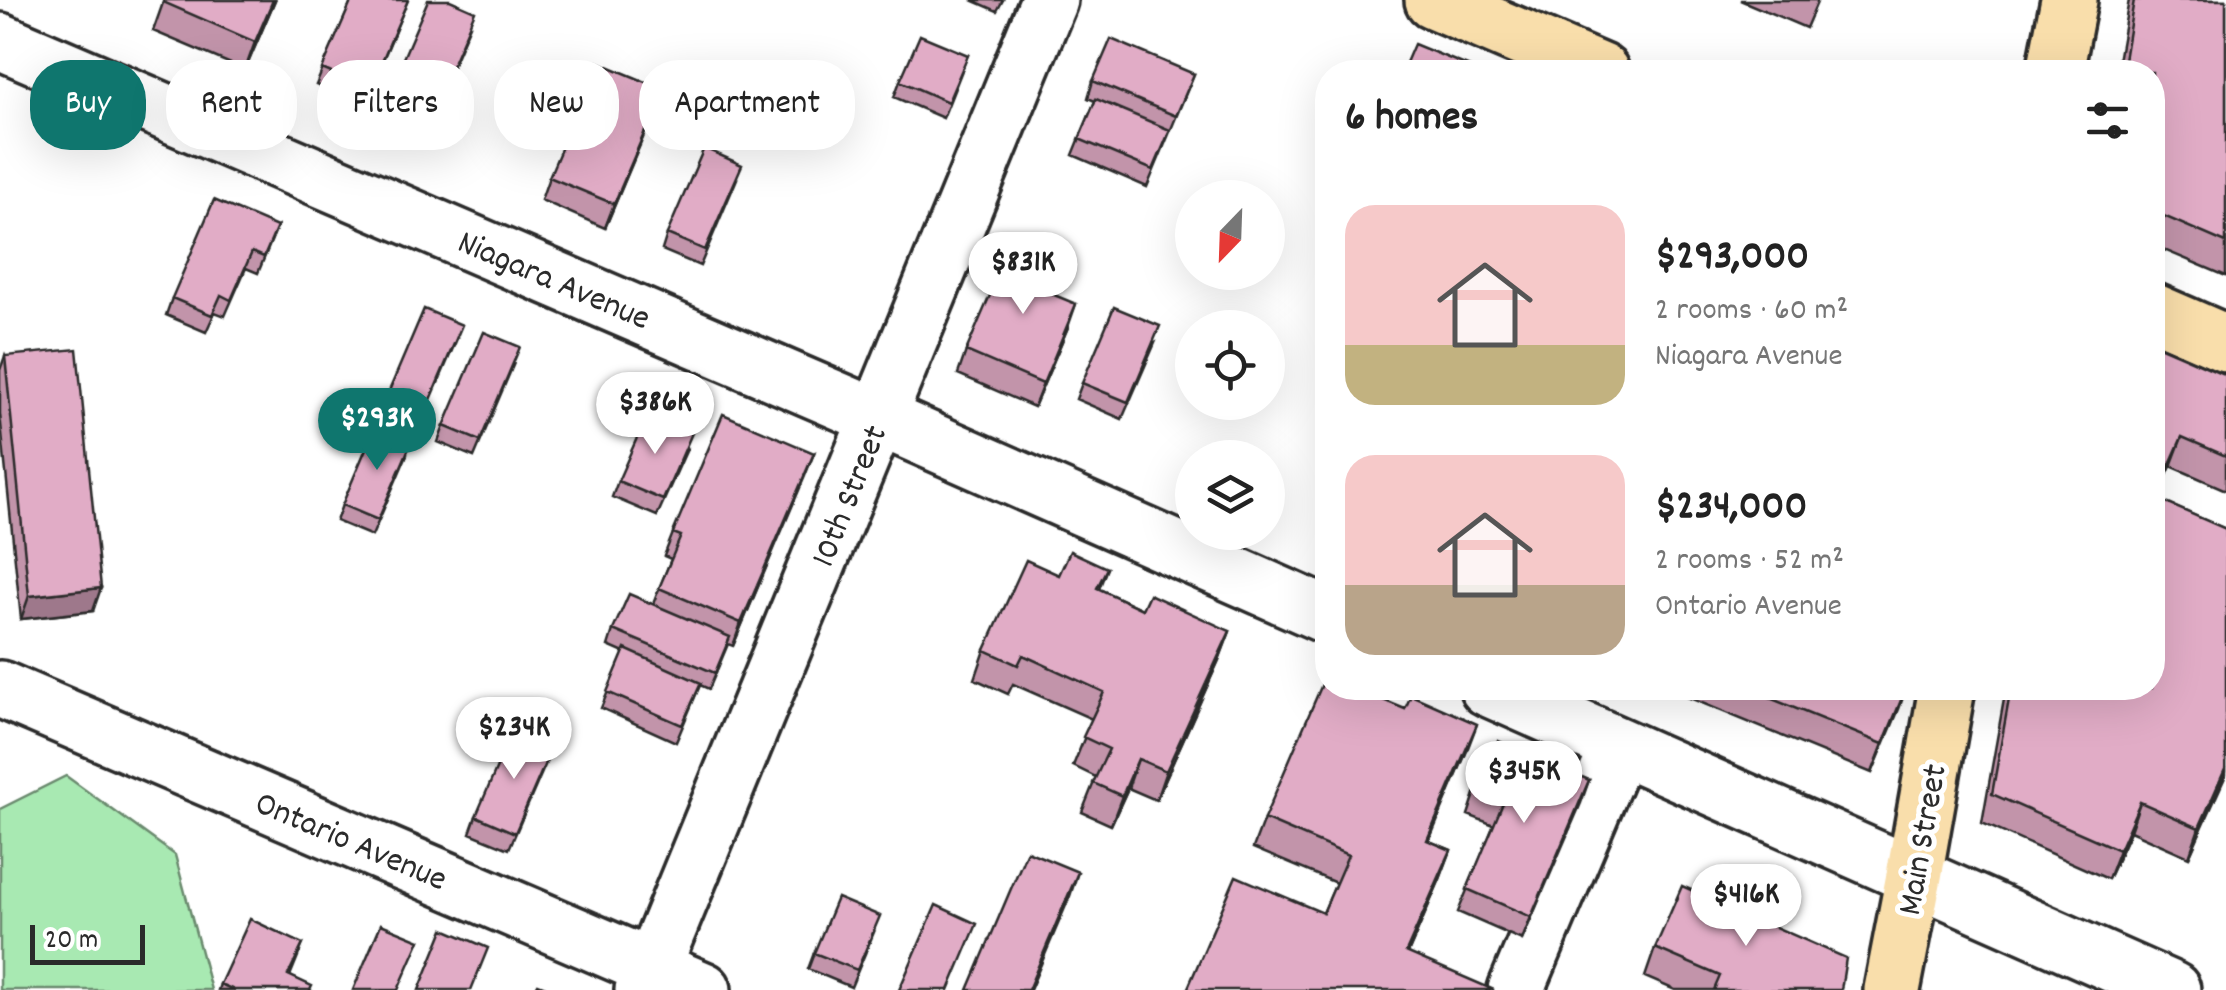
<!DOCTYPE html>
<html lang="en">
<head>
<meta charset="utf-8">
<style>
	body { margin:0; font-family:Dekko,sans-serif; background:#f6f6f6; color:#222; height:100vh; display:flex; flex-direction:column; font-size:38px; white-space:nowrap }
	* { box-sizing:border-box; margin:0 }
	p { font-size:32px; color:#767676 }
	.icon { flex:none; width:55px; height:55px; fill:none; stroke:currentColor; stroke-width:2; stroke-linecap:round; stroke-linejoin:round }
	.map { position:relative; flex:1; overflow:hidden }
	.sheet { position:absolute; left:1315px; top:60px; width:850px; height:640px; display:flex; flex-direction:column; background:#fff; border-radius:40px; box-shadow:0 10px 40px #0002 }
	.sheet>* { flex:none }
	.banner { position:absolute; left:30px; top:60px; width:950px; height:90px; display:flex; gap:20px }
	.needle { width:65px; rotate:203deg }
	.controls { position:absolute; left:1175px; top:180px; display:grid; gap:20px }
	.controls a { display:grid; place-items:center; width:110px; height:110px; border-radius:50%; background:#fff; box-shadow:0 10px 40px #0002; font-size:50px }
	.scale { position:absolute; left:30px; bottom:25px; width:115px; box-sizing:border-box; padding-left:10px; border:5px solid #2b2b2b; border-top:0; font-size:28px; line-height:35px; white-space:nowrap; color:#2b2b2b; -webkit-text-stroke:8px #fff; paint-order:stroke }
	.price { position:absolute; translate:-50% -85px; padding:0 22px; border-radius:35px; background:#fff; color:#222; font-size:32px; line-height:65px; filter:drop-shadow(0 2px 5px #0008) }
	.price::after { content:''; position:absolute; left:50%; top:60px; width:30px; height:22px; margin-left:-15px; background:inherit; clip-path:polygon(0 0,100% 0,50% 100%) }
	.price.selected { background:#0f766e; color:#fff }
	ul { padding:0; list-style:none }
	li { display:flex; align-items:center; gap:30px; height:250px; padding:0 30px }
	li span { display:grid; place-items:center; flex:none; width:280px; height:200px; border-radius:30px; color:#555 }
	li>.icon { margin-inline-start:auto }
	span .icon { width:120px; height:120px; fill:#fffc; stroke-width:1 }
	li b { font-size:42px }
	h2 { display:flex; justify-content:space-between; align-items:center; height:120px; padding:0 30px; font-size:42px }
	.tag { padding:0 35px; border-radius:40px; background:#fff; box-shadow:0 10px 40px #0002; font-size:35px; line-height:90px }
	.tag.selected { background:#0f766e; color:#fff }
	.map>svg:first-child { display:block }
	.green { fill:#a8e9b2; stroke:#6a8a6e; stroke-width:2.5 }
	.lines { fill:none; stroke-linecap:round; stroke-linejoin:round }
	.minor-casing { stroke:#2b2b2b; stroke-width:62 }
	.major-casing { stroke:#2b2b2b; stroke-width:62 }
	.minor { stroke:#fff; stroke-width:55 }
	.major { stroke:#f9deab; stroke-width:55 }
	.wall { fill:#c294aa; stroke:#2b2b2b; stroke-width:2.5 }
	.shaded-wall { fill:#9e788b; stroke:#2b2b2b; stroke-width:2.5 }
	.building { fill:#e1acc6; stroke:#2b2b2b; stroke-width:2.5 }
	.labels { text-anchor:middle; stroke-width:10; stroke-linejoin:round; paint-order:stroke }
	.street-label { font-size:35px; fill:#2b2b2b; stroke:#fff }
</style>
</head>
<body>
<div class="map">
<svg width="2226" height="990" viewBox="0 0 2226 990">
	<rect width="100%" height="100%" fill="#fff"/>
	<filter id="ink" filterUnits="userSpaceOnUse"><feTurbulence type="fractalNoise" baseFrequency=".01" numOctaves="2"/><feDisplacementMap in="SourceGraphic" scale="20" xChannelSelector="R" yChannelSelector="G"/><feConvolveMatrix kernelMatrix="1 2 1 2 8 2 1 2 1" color-interpolation-filters="sRGB"/></filter>
	<g filter="url(#ink)">
		<path class="green" d="M66,776L175,855L211,990H0V809Z"/>
		<g class="lines">
			<defs>
				<path id="minor" d="M0,41L879,418L1328,616
					M1488,688L2172,990
					M0,689L703,990
					M643,990L1049,0
					M1516,990L1619,746"/>
				<path id="major" d="M1433,0L1601,72
					M2055,72L2069,0
					M2152,311L2226,343
					M1892,990L1914,876L1947,688"/>
			</defs>
			<use href="#minor" class="minor-casing"/>
			<use href="#major" class="major-casing"/>
			<use href="#minor" class="minor"/>
			<use href="#major" class="major"/>
		</g>
		<path class="wall" d="M164,0H275L245,70L153,31Z
			M352,0H408L364,105L316,85Z
			M972,0H1003L997,11Z
			M1740,0H1818L1806,28Z
			M2129,0H2226V276L2152,245V72H2116Z
			M469,27L430,119L386,101L392,84Z
			M968,55L943,118L894,97L900,81Z
			M1194,74L1147,187L1073,155L1095,101L1088,98L1093,81Z
			M663,89L605,228L541,200L549,177Z
			M736,181L700,266L662,250L667,234Z
			M277,227L258,273L246,268L225,316L215,312L206,332L166,315L172,298Z
			M1048,292L1068,327L1034,407L958,374L966,351Z
			M456,341L421,423L383,407L389,391Z
			M1155,343L1122,419L1076,399L1082,383Z
			M2152,343L2226,375V490L2171,466L2156,499L2226,529V775L2189,857L2130,831L2108,879L1982,823L2006,688H2152Z
			M5,356L93,611L21,619L0,414V370Z
			M514,363L474,457L438,442L444,426Z
			M687,449L657,516L612,497L618,481Z
			M814,453L733,646L728,644L709,689L700,685L676,742L601,708L624,653L608,646L613,630L653,604L671,559L664,556L673,533Z
			M406,457L372,536L336,521L342,505Z
			M1107,568L1099,589L1142,609L1230,631L1219,660L1156,800L1128,788L1111,825L1082,812L1096,777L1073,766L1092,719L1013,684L1008,694L975,679L985,650L1059,575Z
			M1682,688H1906L1872,773L1680,694Z
			M1466,753L1429,841L1451,850L1440,879L1408,953L1187,990L1323,913L1336,883L1253,848L1264,819Z
			M546,763L509,849L470,833L476,816Z
			M1589,780L1522,940L1458,912L1494,825L1468,815L1476,791Z
			M874,932L851,987L808,969L814,953Z
			M303,944L290,976L310,990H218L220,984Z
			M1655,948L1841,990H1675L1645,977Z"/>
		<path class="shaded-wall" d="M273,0H275L245,70L255,42Z
			M663,89L654,112L605,228L614,204Z
			M1076,304L1068,327L1034,407L1043,384Z
			M2182,437L2171,466L2152,508V504Z
			M814,453L805,476L733,646L741,623Z
			M101,588L93,611L21,619L29,596Z
			M1230,631L1219,660L1156,800L1166,771Z
			M1906,688L1899,709L1872,773L1883,744Z
			M1477,724L1466,753L1416,869L1427,840Z
			M1138,759L1128,788L1111,825L1122,796Z
			M2226,767V772L2189,857L2199,828Z
			M1589,780L1581,803L1522,940L1531,917Z
			M2140,802L2130,831L2108,879L2119,850Z
			M1451,850L1440,879L1396,981L1406,952Z
			M1078,872L1070,896L1030,990H1028Z"/>
		<path class="building" d="M164,0H273L255,42L163,2Z
			M352,0H408L370,89L322,69Z
			M428,0H450L475,11L436,103L392,84Z
			M2134,0H2226V243L2152,211V72H2122Z
			M920,35L968,55L948,102L900,81Z
			M1111,39L1194,74L1176,116L1093,81Z
			M1414,44L1470,67L1468,72H1402Z
			M598,62L663,89L614,204L549,177Z
			M1096,99L1170,130L1153,170L1079,139Z
			M704,148L742,165L705,250L667,234Z
			M214,200L277,227L264,257L252,252L231,300L221,295L212,315L172,298Z
			M1012,244L1058,264L1047,292L1076,304L1043,384L966,351Z
			M1114,307L1160,326L1128,402L1082,383Z
			M424,309L462,325L427,407L389,391Z
			M484,332L520,347L480,441L444,426Z
			M2152,343L2226,375V456L2182,437L2155,498L2226,529V767L2199,828L2140,802L2119,850L1992,794L2011,688H2152Z
			M77,349L101,588L29,596L5,356Z
			M648,413L692,433L663,500L618,481Z
			M723,414L814,453L741,623L659,588L681,536L673,533Z
			M376,425L412,441L378,520L342,505Z
			M1070,551L1107,568L1097,588L1142,609L1149,594L1230,631L1166,771L1138,759L1122,796L1093,783L1109,749L1083,737L1104,692L1023,655L1018,665L985,650L1026,560L1059,575Z
			M629,594L730,637L715,673L613,630Z
			M625,649L701,683L682,725L607,692Z
			M1326,675L1328,676V688H1354L1405,709L1411,695L1477,724L1427,840L1451,850L1406,952L1494,990H1187L1236,876L1323,913L1348,855L1264,819Z
			M1745,688H1906L1883,744Z
			M513,730L552,747L515,833L476,816Z
			M1498,741L1589,780L1531,917L1467,889L1503,803L1476,791Z
			M1027,851L1078,872L1028,990H968Z
			M1682,886L1846,958L1841,990H1714L1720,976L1655,948Z
			M837,898L880,916L857,970L814,953Z
			M936,905L977,924L949,990H899Z
			M250,919L303,944L288,975L312,986L310,990H234L220,984Z
			M381,924L420,940L398,990H353Z
			M444,929L488,948L471,990H419Z
			M538,984L553,990H535Z"/>
	</g>
	<g class="labels">
		<g class="street-label">
			<text transform="translate(555 278) rotate(23)" y="12">Niagara Avenue</text>
			<text transform="translate(847 495) rotate(-68)" y="12">10th Street</text>
			<text transform="translate(352 839) rotate(23)" y="12">Ontario Avenue</text>
			<text transform="translate(1920 839) rotate(-80)" y="12">Main Street</text>
		</g>
	</g>
</svg>
<div class="controls">
<a><svg class="needle" viewBox="-14 -14 28 28"><path d="M0-13l5 13h-10z" fill="#e53935"/><path d="M0 13l5-13h-10z" fill="#767676"/></svg></a>
<a><svg class="icon" aria-label="locate" viewBox="0 0 24 24"><circle cx="12" cy="12" r="6"/><path d="M12 2v4M12 18v4M2 12h4M18 12h4"/></svg></a>
<a><svg class="icon" aria-label="layers" viewBox="0 0 24 24"><path d="M12 4l9 5-9 5-9-5zM3 14l9 5 9-5"/></svg></a>
</div>
<div class="scale">20 m</div>
<b class="price" style="left:1023px;top:317px">$831K</b>
<b class="price" style="left:655px;top:457px">$386K</b>
<b class="price selected" style="left:377px;top:473px">$293K</b>
<b class="price" style="left:514px;top:782px">$234K</b>
<b class="price" style="left:1524px;top:826px">$345K</b>
<b class="price" style="left:1746px;top:949px">$416K</b>
<div class="banner">
<a class="tag selected">Buy</a>
<a class="tag">Rent</a>
<a class="tag">Filters</a>
<a class="tag">New</a>
<a class="tag">Apartment</a>
</div>
<section class="sheet">
<h2>6 homes<svg class="icon" aria-label="filters" viewBox="0 0 24 24"><path d="M4 7h16M4 17h16"/><circle cx="9" cy="7" r="2"/><circle cx="15" cy="17" r="2"/></svg></h2>
<ul>
<li><span style="background:linear-gradient(#f6c9c9 70%,#c2b280 0)"><svg class="icon" aria-label="home" viewBox="0 0 24 24"><path d="M3 11l9-7 9 7M6 9v11h12V9"/></svg></span><div><b>$293,000</b><p>2 rooms · 60 m²</p><p>Niagara Avenue</p></div></li>
<li><span style="background:linear-gradient(#f6c9c9 65%,#b9a48a 0)"><svg class="icon" aria-label="home" viewBox="0 0 24 24"><path d="M3 11l9-7 9 7M6 9v11h12V9"/></svg></span><div><b>$234,000</b><p>2 rooms · 52 m²</p><p>Ontario Avenue</p></div></li>
</ul>
</section>
</div>
</body>
</html>
